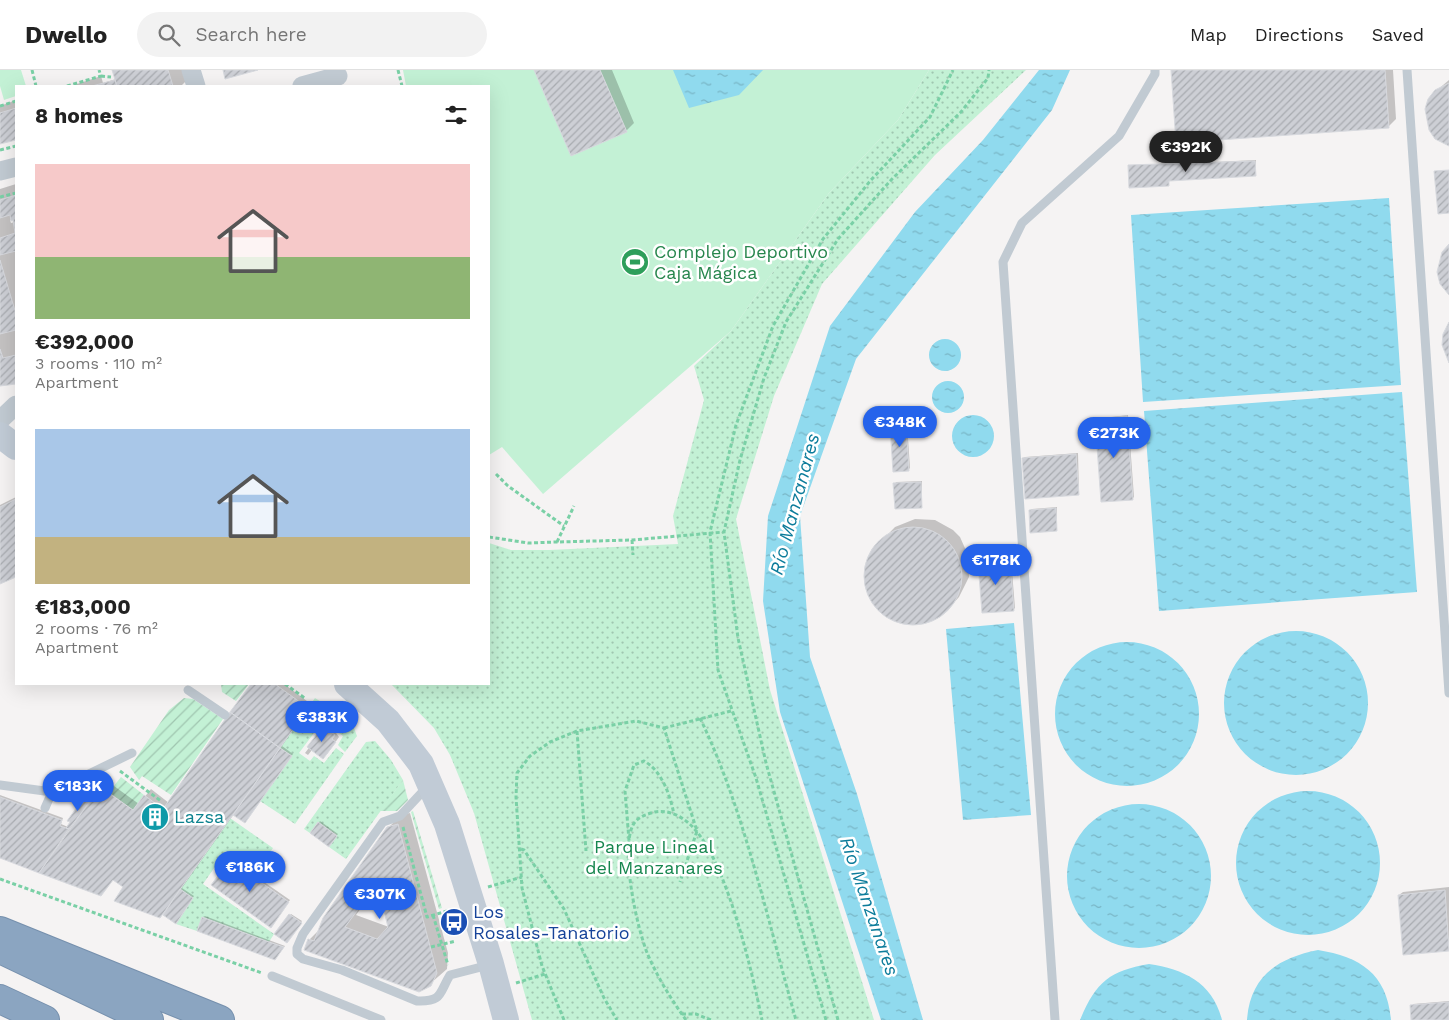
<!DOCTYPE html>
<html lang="en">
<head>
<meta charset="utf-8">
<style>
	body { margin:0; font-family:"Work Sans",sans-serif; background:#f2f2f2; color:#222; height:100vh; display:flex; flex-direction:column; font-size:19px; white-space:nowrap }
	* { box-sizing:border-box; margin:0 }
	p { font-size:16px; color:#767676 }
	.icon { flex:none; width:28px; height:28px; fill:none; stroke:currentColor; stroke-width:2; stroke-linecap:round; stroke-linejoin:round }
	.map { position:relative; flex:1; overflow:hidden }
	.details { position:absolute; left:15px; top:15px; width:475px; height:600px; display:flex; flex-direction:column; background:#fff; border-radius:0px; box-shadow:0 5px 20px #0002 }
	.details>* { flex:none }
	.price { position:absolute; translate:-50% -42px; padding:0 11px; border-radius:18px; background:#2563eb; color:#fff; font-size:16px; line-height:32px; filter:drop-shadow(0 1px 2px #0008) }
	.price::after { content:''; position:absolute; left:50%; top:30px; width:15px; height:11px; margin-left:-8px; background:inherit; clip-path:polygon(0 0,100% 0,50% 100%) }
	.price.active { background:#222; color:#fff }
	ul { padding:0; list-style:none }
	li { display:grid; align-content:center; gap:10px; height:265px; padding:0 20px }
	li span { display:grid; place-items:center; height:155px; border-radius:0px; color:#555 }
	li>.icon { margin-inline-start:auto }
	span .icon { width:90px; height:90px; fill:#fffc; stroke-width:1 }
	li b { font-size:21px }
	h2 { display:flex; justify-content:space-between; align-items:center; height:60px; padding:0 20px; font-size:21px }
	header { display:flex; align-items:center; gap:30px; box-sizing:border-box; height:70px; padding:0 25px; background:#fff; border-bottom:1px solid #e0e0e0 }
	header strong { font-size:24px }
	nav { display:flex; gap:28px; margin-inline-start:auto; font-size:18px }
	.search { width:350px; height:45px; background:#f2f2f2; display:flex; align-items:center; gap:12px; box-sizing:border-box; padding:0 18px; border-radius:28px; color:#767676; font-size:19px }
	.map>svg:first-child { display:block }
	.park { fill:url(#park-dots) }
	.garden { fill:url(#garden-furrows) }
	.pitch { fill:#c3f1d5 }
	.water { fill:url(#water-ripples) }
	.shadow { fill:#0003; fill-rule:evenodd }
	.building { fill:url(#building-hatch); stroke:#d7d9de; fill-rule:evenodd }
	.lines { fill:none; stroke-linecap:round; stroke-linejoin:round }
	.motorway-casing { stroke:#7690ad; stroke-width:30 }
	.path { stroke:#7ad0a6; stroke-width:3; stroke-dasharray:4 2.5; stroke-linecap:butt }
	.service { stroke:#c1cad2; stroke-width:9 }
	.minor { stroke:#c1cad2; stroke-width:19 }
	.secondary { stroke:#c1cbd6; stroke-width:26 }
	.motorway { stroke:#8ba5c1; stroke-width:28 }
	.labels { text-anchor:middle; stroke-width:5; stroke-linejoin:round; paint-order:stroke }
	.leisure-label { font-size:18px; fill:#27864d; stroke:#fff; text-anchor:start }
	.culture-label { font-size:18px; fill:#0d838f; stroke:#fff; text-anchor:start }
	.park-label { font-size:18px; fill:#17864f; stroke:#fff }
	.transit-label { font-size:18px; fill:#164399; stroke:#fff; text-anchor:start }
	.water-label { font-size:19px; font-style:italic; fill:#0c7c9b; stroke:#fff }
</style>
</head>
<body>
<header>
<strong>Dwello</strong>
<div class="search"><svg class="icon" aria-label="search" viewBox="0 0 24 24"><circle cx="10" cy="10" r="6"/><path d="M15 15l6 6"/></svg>Search here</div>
<nav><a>Map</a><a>Directions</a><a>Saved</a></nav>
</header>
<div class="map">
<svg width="1449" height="950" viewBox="0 0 1449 950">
	<defs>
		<pattern id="park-dots" width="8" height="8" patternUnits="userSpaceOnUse" patternTransform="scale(1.25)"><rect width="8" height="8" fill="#c3f1d5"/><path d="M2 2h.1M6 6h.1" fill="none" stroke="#a0c6b0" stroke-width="1.8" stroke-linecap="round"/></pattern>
		<pattern id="garden-furrows" width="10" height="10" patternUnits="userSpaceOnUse" patternTransform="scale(1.25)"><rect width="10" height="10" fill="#c3f1d5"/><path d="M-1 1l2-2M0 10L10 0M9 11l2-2" fill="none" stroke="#a0c6b0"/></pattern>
		<pattern id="water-ripples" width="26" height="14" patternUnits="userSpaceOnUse" patternTransform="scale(1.25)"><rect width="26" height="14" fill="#90daee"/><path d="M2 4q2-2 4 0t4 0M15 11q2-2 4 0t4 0" fill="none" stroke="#78b4c4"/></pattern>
		<pattern id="building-hatch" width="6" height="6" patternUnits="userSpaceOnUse" patternTransform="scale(1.25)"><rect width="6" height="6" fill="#cdcfd5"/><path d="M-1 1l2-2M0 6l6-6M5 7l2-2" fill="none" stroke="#a8abb0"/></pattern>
	</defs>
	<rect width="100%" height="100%" fill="#f5f3f3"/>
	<path class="park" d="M929,0H1026L935,85L822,214L774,326L736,449L770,620L874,950H532L474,743L450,685L434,658L391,614H489V473L511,480H549L678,474L673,446L704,330L694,296L731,261L829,123L898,50Z
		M315,628L356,654L354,658L357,666L345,682L338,675L343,666L323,651L299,683L310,691L314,686L324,693L336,678L344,684L295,754L260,731L292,686L280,678Z
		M375,671L391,690L403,710L346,789L329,777L337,765L318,752L310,763L304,759L366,672Z
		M230,748L273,778L257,802L226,781L203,814L274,864L269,872L202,847L197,861L176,854L193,828L180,819Z"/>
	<path class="garden" d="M221,614H249L236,631L222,622Z
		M184,628L193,629L223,649L171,725L142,706L139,710L130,697L169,640Z
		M121,707L144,725L133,740L109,722Z
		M403,710L408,730L397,741H380Z
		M413,741L442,838L439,839L411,742Z"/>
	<path class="pitch" d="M0,0H21L26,16H16V26L4,30L0,16Z
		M403,0H929L898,50L829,123L731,261L543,424L502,377L489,385V16H406Z"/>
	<path class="water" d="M673,0H763L739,25L689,38Z
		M1039,0H1070L1052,40L856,289L800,446L810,587L857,724L923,950H881L780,642L763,531L768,446L830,256L915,142L983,70Z
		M1389,128L1401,315L1143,332L1131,145Z
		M929 285a16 16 0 1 1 32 0a16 16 0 1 1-32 0Z
		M932 327a16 16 0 1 1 32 0a16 16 0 1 1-32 0Z
		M1402,322L1417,522L1159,541L1144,341Z
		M952 366a21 21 0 1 1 42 0a21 21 0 1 1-42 0Z
		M1014,553L1031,745L963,750L946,559Z
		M1224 633a72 72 0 1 1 144 0a72 72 0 1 1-144 0Z
		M1055 644a72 72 0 1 1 144 0a72 72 0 1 1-144 0Z
		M1236 793a72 72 0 1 1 144 0a72 72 0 1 1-144 0Z
		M1067 806a72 72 0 1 1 144 0a72 72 0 1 1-144 0Z
		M1318,880C1361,887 1387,904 1391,950H1247C1250,906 1278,888 1318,880Z
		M1149,894C1184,899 1213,913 1222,950H1080C1096,912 1109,901 1149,894Z"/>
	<path class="shadow" d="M114,0H184L187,10L181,16H71L101,6L103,13L116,9Z
		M535,0H612L634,53L626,61Z
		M1172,0H1393L1396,49L1388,57Z
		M1449,10V74L1436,21Z
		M16,30V69L0,73V36Z
		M1256,90L1255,105L1170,109L1168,115L1129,96Z
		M16,114V312L0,315V119ZM14,149L15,152L11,153L10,150Z
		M1128,345L1134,427L1132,429L1096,349Z
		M907,353L910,398L908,400L891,356Z
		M1078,383L1079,424L1023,388L1025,387Z
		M922,411V436L895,414L896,412Z
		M16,427V505L0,513V435Z
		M1057,437V460L1030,440L1032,439Z
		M915,449L935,450L953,460L960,467L968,485L969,507L959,527L951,536L933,549L912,554L890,548L874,534L865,514L864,503L871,482L895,457Z
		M1011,489L1015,538L1013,540L979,492Z
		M252,614H284L311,634L282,676L293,684L246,750L234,744L182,818L194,826L176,852L114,809L101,824L0,787V725L63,748L61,754L68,757L71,752L69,750L85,728L87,726L92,730L107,711L139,734L151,719L169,733Z
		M328,653L338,660L336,663L339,667L327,684L312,680L308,685L305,683Z
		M410,743L448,883L447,899L423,920L309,870L319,860L388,758L401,745ZM378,815L389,857L356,845Z
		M320,751L338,764L330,774L311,763Z
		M228,787L290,830L273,854L225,798Z
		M1449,817V880L1404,884L1399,825L1403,822Z
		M291,844L302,851L288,870L290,845Z
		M205,846L285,876L276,887L203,847Z
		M1449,931V950H1412L1413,934Z"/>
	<path class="building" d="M112,0H168L173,16H117Z
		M223,0H258L225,9Z
		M534,0H600L627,62L571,86Z
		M1171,0H1385L1389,58L1176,73Z
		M115,10L117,16H92Z
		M1449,13V76L1435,69L1429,60L1425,39L1428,29L1435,20Z
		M16,38V70L0,74V43Z
		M1255,91L1256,106L1169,111V116L1129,118L1128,95Z
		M1449,100V143L1438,144L1434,101Z
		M16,125V181L0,185V168L15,163L13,150L11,151L10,145L0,148V130Z
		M1449,174V225L1440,214L1437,202L1442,182Z
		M0,190L16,244V260L0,264Z
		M1449,252V293L1442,275L1443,264Z
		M0,279L3,288L16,285V314L0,316Z
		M1127,346L1133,430L1101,432L1095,349Z
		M906,354L909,401L893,402L890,355Z
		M1076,384L1079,425L1025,429L1022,388Z
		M921,412L922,438L895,439L893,413Z
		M16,429V507L0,514V437Z
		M1056,438L1057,461L1030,463L1029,440Z
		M864 506a49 49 0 1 1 98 0a49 49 0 1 1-98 0Z
		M1010,490L1014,541L982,543L978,492Z
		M251,614H275L308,638L280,678L230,642Z
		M230,642L280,678L160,848L114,831L123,817L113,810L101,826L39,803L100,717L133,740L144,725L163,739Z
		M323,656L335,665L332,669L336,672L323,689L307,677Z
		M280,678L292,686L245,753L233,745Z
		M0,727L62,750L60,756L69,759L39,803L0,788Z
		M84,727L90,731L69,759L66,758L70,752L67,751Z
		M318,752L337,766L329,777L310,763Z
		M398,754L437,903L431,916L419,922L304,880L308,869L314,871L323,848L387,757ZM377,814L388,857L377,869L345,857Z
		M225,787L289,832L271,858L211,815L223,799L219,796Z
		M180,819L193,828L176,854L163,845Z
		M1445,820L1449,881L1403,885L1398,825Z
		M289,844L302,853L287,873L274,864Z
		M202,847L269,872L284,877L275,890L197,861Z
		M1449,932V950H1411L1410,935Z"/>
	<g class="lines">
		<defs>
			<path id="motorway" d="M0,861L220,950
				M0,879L149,950
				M0,929L45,950"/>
		</defs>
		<use href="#motorway" class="motorway-casing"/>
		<path class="path" d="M32,0L36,16
			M398,0L402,16
			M101,6L111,7
			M67,16L101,6L99,0
			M0,36L16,31
			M0,80L16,76
			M0,127L16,123
			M496,404L508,416L564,456
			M489,467L528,473L557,472L632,470L724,462
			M632,470L633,485
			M557,472L574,436
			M285,614L306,629
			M700,648C744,739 768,852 796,950
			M664,658L731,641
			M577,661L586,781
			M120,701L161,731
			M403,757L427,847L447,841
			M629,770L625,721L634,695L644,691C662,701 670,725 674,744
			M521,779L524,780L564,839L604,928L617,950
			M0,809L262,903
			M488,817L522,807
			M433,845L448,895
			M431,877L456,871
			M516,913L545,904
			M682,944H696L711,950
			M564,950L542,896L522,818L516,727L517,703L530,686L550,672L577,661L636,651L664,658L697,761L680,812
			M686,950C671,929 658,908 648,885C637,859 620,781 633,755C637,747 647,744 655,742C671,739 687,749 697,762C728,799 752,901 762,950
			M826,950L756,708L718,600L710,462L736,355L773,256L823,169L871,110L930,47L953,0
			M838,950L766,693L738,568L724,462L740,390L764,308L786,252L838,169L892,109L961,42L988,8L989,0"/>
		<path class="service" d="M1407,0L1449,623
			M188,620L225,645
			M0,715L52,722
			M427,717L400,746L383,752L303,864L297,878V884L303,889L342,900L417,931C443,932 439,923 450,905L489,895
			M45,738L52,722L132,683
			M272,906L381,950
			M1055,950L1003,192L1022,153L1119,66L1155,4V0"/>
		<path class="minor" d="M191,0L196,16
			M302,16L338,6
			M0,101L16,97
			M0,350L16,335"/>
		<path class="secondary" d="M0,365L16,377
			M347,614L388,651L421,694L447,754L491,894L506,950"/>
		<use href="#motorway" class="motorway"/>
	</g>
	<defs>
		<symbol id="stadium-disc" viewBox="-11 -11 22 22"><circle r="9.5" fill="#2e9e5b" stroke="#fff"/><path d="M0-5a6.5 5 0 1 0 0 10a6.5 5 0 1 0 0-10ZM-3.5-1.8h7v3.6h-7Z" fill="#fff"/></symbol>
		<symbol id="building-disc" viewBox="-11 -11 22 22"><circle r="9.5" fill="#0f9aa8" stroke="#fff"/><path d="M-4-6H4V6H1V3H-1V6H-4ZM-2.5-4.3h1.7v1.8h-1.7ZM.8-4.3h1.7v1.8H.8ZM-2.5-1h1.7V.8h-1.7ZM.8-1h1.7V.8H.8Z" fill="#fff"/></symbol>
		<symbol id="bus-disc" viewBox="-11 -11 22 22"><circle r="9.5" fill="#1a4fb4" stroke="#fff"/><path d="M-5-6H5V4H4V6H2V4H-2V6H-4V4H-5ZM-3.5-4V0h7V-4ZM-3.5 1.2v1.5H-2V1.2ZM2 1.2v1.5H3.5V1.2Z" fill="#fff"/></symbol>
	</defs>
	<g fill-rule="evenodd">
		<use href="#stadium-disc" x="619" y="176" width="32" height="32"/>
		<use href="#building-disc" x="139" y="731" width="32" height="32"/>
		<use href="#bus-disc" x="438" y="836" width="32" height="32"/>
	</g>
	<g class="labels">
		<g class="leisure-label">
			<text x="654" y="188">Complejo Deportivo<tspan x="654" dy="21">Caja Mágica</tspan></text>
		</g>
		<g class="culture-label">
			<text x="174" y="753">Lazsa</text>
		</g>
		<g class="park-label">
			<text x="654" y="783">Parque Lineal<tspan x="654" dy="21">del Manzanares</tspan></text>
		</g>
		<g class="transit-label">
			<text x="473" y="848">Los<tspan x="473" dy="21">Rosales-Tanatorio</tspan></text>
		</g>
		<g class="water-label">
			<text transform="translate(794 434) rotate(-75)" y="7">Río Manzanares</text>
			<text transform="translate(870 836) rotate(71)" y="7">Río Manzanares</text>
		</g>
	</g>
</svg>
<b class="price active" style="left:1186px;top:103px">€392K</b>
<b class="price" style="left:900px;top:378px">€348K</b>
<b class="price" style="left:1114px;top:389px">€273K</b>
<b class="price" style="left:996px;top:516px">€178K</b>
<b class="price" style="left:322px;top:673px">€383K</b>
<b class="price" style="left:78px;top:742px">€183K</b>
<b class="price" style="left:250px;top:823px">€186K</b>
<b class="price" style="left:380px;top:850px">€307K</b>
<section class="details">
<h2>8 homes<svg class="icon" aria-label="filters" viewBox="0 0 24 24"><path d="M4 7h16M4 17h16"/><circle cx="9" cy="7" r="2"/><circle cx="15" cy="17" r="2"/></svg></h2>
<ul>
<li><span style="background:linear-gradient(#f6c9c9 60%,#8fb573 0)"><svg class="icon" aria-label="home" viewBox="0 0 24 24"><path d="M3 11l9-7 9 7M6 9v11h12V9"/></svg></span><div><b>€392,000</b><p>3 rooms · 110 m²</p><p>Apartment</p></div></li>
<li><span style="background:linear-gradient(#a9c7e8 70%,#c2b280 0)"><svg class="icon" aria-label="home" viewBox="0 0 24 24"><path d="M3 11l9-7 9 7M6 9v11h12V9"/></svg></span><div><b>€183,000</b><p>2 rooms · 76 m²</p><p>Apartment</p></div></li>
</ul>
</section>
</div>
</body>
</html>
